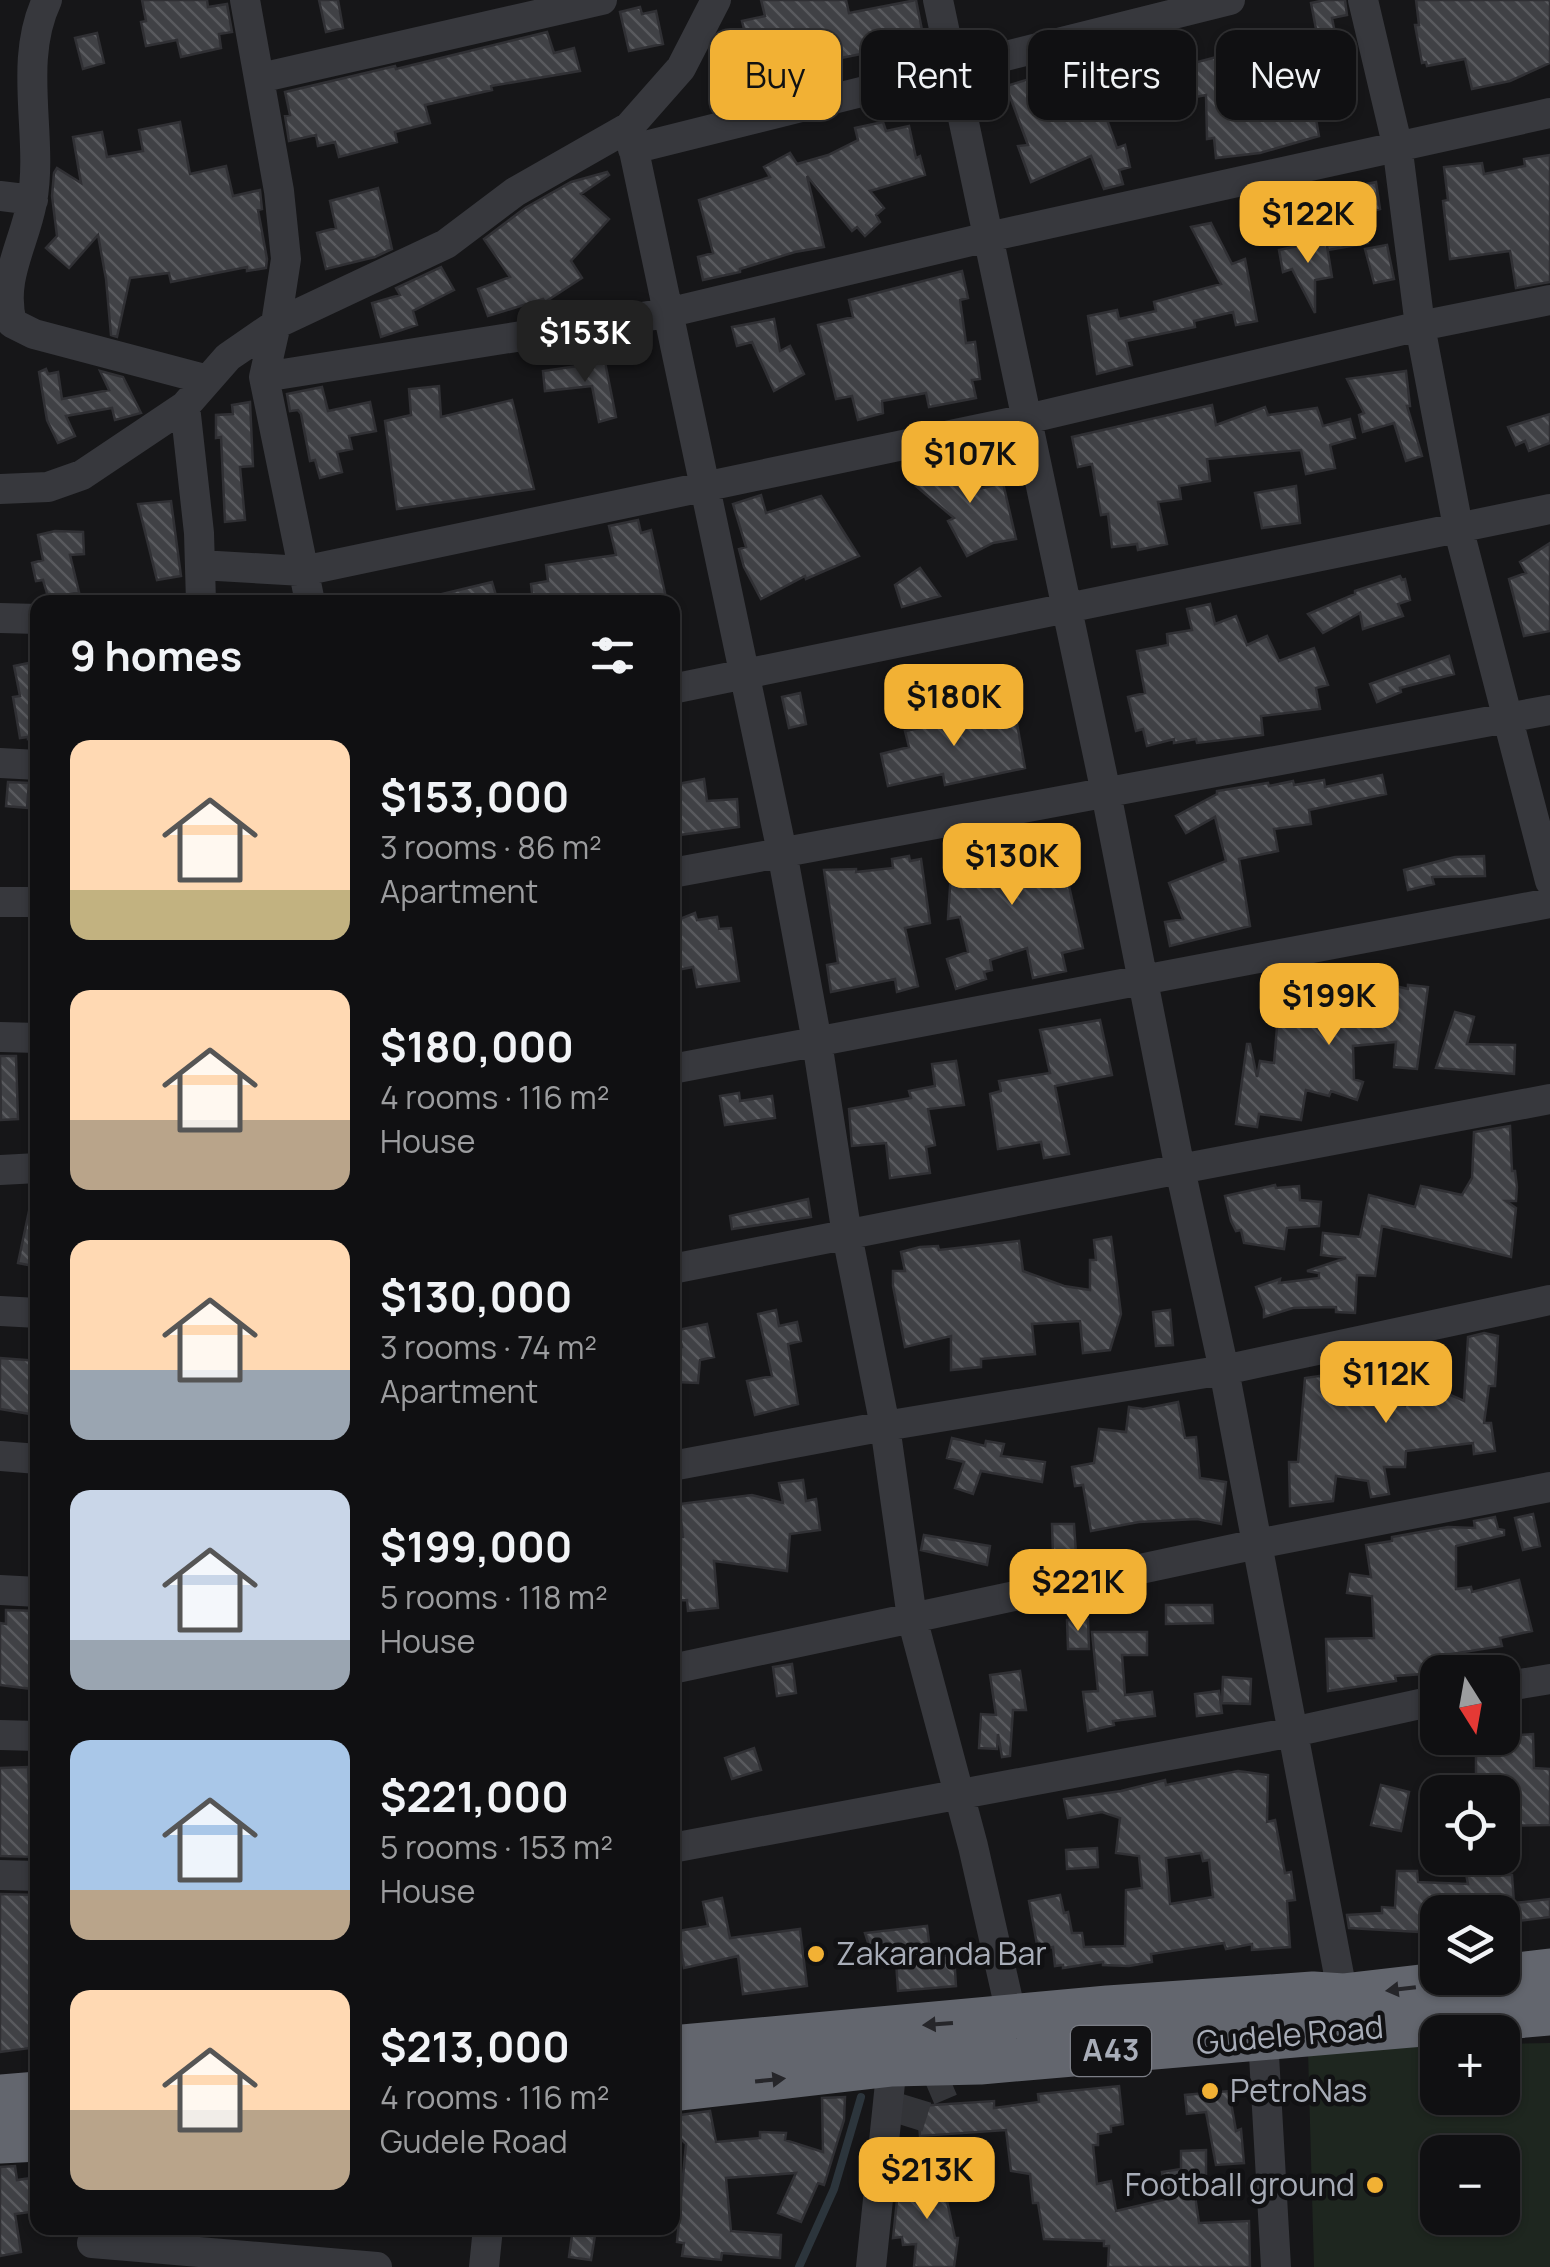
<!DOCTYPE html>
<html lang="en">
<head>
<meta charset="utf-8">
<style>
	body { margin:0; font-family:Manrope,sans-serif; background:#1e1e20; color:#f1f3f6; height:100vh; display:flex; flex-direction:column; font-size:38px; white-space:nowrap }
	* { box-sizing:border-box; margin:0 }
	p { font-size:32px; color:#9c9d9f }
	.icon { flex:none; width:55px; height:55px; fill:none; stroke:currentColor; stroke-width:2; stroke-linecap:round; stroke-linejoin:round }
	.map { position:relative; flex:1; overflow:hidden }
	.details { position:absolute; left:30px; top:595px; width:650px; height:1640px; display:flex; flex-direction:column; background:#101012; border-radius:20px; box-shadow:0 2px 8px #0004,0 0 0 2px #303032 }
	.details>* { flex:none }
	.banner { position:absolute; left:710px; top:30px; width:690px; height:90px; display:flex; gap:20px }
	.needle { width:65px; rotate:169deg }
	.buttons { position:absolute; left:1420px; top:1655px; display:grid; gap:20px }
	.buttons a { display:grid; place-items:center; width:100px; height:100px; border-radius:20px; background:#101012; box-shadow:0 2px 8px #0004,0 0 0 2px #303032; font-size:50px }
	.price { position:absolute; translate:-50% -85px; padding:0 22px; border-radius:20px; background:#f2b134; color:#111; font-size:32px; line-height:65px; filter:drop-shadow(0 2px 5px #0008) }
	.price::after { content:''; position:absolute; left:50%; top:60px; width:30px; height:22px; margin-left:-15px; background:inherit; clip-path:polygon(0 0,100% 0,50% 100%) }
	.price.active { background:#222; color:#fff }
	ul { padding:0; list-style:none }
	li { display:flex; align-items:center; gap:30px; height:250px; padding:0 40px }
	li span { display:grid; place-items:center; flex:none; width:280px; height:200px; border-radius:20px; color:#555 }
	li>.icon { margin-inline-start:auto }
	span .icon { width:120px; height:120px; fill:#fffc; stroke-width:1 }
	li b { font-size:42px }
	h2 { display:flex; justify-content:space-between; align-items:center; height:120px; padding:0 40px; font-size:42px }
	.pill { padding:0 35px; border-radius:20px; background:#101012; box-shadow:0 2px 8px #0004,0 0 0 2px #303032; font-size:35px; line-height:90px }
	.pill.active { background:#f2b134; color:#111 }
	.map>svg:first-child { display:block }
	.pitch { fill:#1e261f; fill-rule:evenodd }
	.lines { fill:none; stroke-linecap:round; stroke-linejoin:round }
	.stream { stroke:#2c353c; stroke-width:8 }
	.building { fill:url(#building-back-hatch); stroke:#303034; stroke-width:2.5; fill-rule:evenodd }
	.minor-tunnel { stroke:#333438; stroke-width:30; stroke-dasharray:30 15; stroke-linecap:butt }
	.minor { stroke:#37383d; stroke-width:30 }
	.highway { stroke:#63666e; stroke-width:45 }
	.oneway { fill:#26262a }
	.poi-dot { fill:#f2b134; stroke:#111113; stroke-width:4 }
	.labels { text-anchor:middle; stroke-width:9; stroke-linejoin:round; paint-order:stroke }
	.shield { fill:#111113; stroke:#7b7e86; stroke-width:2.5 }
	.shield-label { font-size:30px; font-weight:bold; fill:#a8adb8 }
	.poi-label { font-size:32px; fill:#a8adb8; stroke:#111113; text-anchor:start }
	.street-label { font-size:32px; fill:#a8adb8; stroke:#111113 }
</style>
</head>
<body>
<div class="map">
<svg width="1550" height="2267" viewBox="0 0 1550 2267">
	<defs>
		<pattern id="building-back-hatch" width="6" height="6" patternUnits="userSpaceOnUse" patternTransform="scale(2.5)"><rect width="6" height="6" fill="#404145"/><path d="M-1 5l2 2M0 0l6 6M5-1l2 2" fill="none" stroke="#595a5e"/></pattern>
	</defs>
	<rect width="100%" height="100%" fill="#161618"/>
	<path class="pitch" d="M1550,2043V2267H1314L1308,2051L1437,2046L1438,2098H1502L1503,2044ZM1438,2152H1502V2218H1438Z"/>
	<g class="lines">
		<path class="stream" d="M799,2267L834,2189L861,2097"/>
	</g>
	<path class="building" d="M142,0H207L208,7L227,4L232,32L219,34L221,48L181,57L177,40L146,46L141,22L146,21Z
		M319,0H338L343,28L326,32Z
		M761,0H846L849,13L916,0L923,35L876,51L826,61L828,74L807,77L805,63L770,71L767,60L752,63L742,21L765,16Z
		M1325,0H1345L1347,15L1332,18L1340,58L1326,61L1332,84L1311,90L1319,136L1260,153L1216,158L1214,138L1207,139L1206,95L1148,106L1142,87L1099,97L1117,148L1125,145L1130,167L1119,170L1123,184L1104,189L1091,156L1031,182L1018,146L1028,145L1006,86L1050,73L1049,68L1106,54L1111,73L1188,55L1190,64L1232,53L1230,42L1254,37L1261,66L1321,55L1311,3Z
		M1416,0H1550V63L1510,81L1472,89L1465,59L1427,66L1426,62L1422,63L1415,25H1419Z
		M640,7L642,14L656,11L663,44L629,51L620,12Z
		M547,32L554,53L574,48L580,71L491,86L492,90L425,105L430,123L395,132L397,142L339,157L335,142L318,146L316,135L289,141L285,116L290,115L285,92L395,66L396,69Z
		M97,33L104,63L83,69L75,38Z
		M180,122L190,174L226,166L233,196L260,190L262,209L258,210L267,259L266,268L247,271V267L171,282L169,273L130,278L117,337L111,335L106,279L98,235L69,268L46,248L57,236L52,196L54,173L57,168L81,183L73,137L102,132L107,157L143,151L139,130Z
		M883,122L886,131L909,126L916,158L920,156L925,175L870,191L884,208L876,215L880,222L865,236L857,227L852,231L807,176L824,247L795,252L740,269V272L703,280L698,257L713,253L699,200L770,177L764,167L790,153L797,164L828,155L858,140L855,128Z
		M1550,155V282L1516,288L1510,251L1450,259L1443,201L1448,200L1444,167L1482,163L1484,174L1525,166L1524,159Z
		M607,172L609,175L581,194L609,219L571,261L582,278L545,302L543,299L488,316L478,289L510,277L484,239L525,208L571,182Z
		M1376,182L1380,209L1361,214L1352,187Z
		M378,188L392,249L375,257L326,269L317,233L336,228L330,201Z
		M1364,217L1368,243L1328,250L1324,231Z
		M1211,223L1232,264L1245,259L1257,321L1236,325L1233,312L1194,321L1195,327L1126,341L1132,365L1097,374L1088,316L1117,310L1119,319L1156,311L1154,302L1221,284L1191,227Z
		M1326,240L1332,277L1315,280V313L1292,269L1283,272L1279,250Z
		M1387,245L1394,279L1374,283L1365,249Z
		M441,267L454,290L413,311L417,325L381,337L372,303L400,295L396,288Z
		M962,271L968,298L960,300L966,343L975,342L980,379L972,380L976,398L929,407L926,393L882,401L883,413L858,420L852,396L836,399L818,325L853,317L849,300Z
		M774,319L780,351L790,346L804,374L774,391L752,342L737,346L732,327Z
		M605,362L616,417L599,422L592,386L545,391L543,371Z
		M46,369L48,374L58,372L62,399L109,390L100,371L123,377L141,413L115,420L112,408L66,416L75,436L58,443L47,420L39,372Z
		M1406,371L1410,406H1407L1422,456L1406,461L1394,423L1363,432L1359,415L1364,413L1347,379Z
		M439,386L441,417L512,400L534,489L397,509L385,421L411,415L409,389Z
		M322,387L328,411L370,402L376,431L349,436L352,449L337,452L342,472L320,478L315,460L310,461L301,414L298,410L290,411L287,394Z
		M250,402L253,466L240,467L245,520L225,522L221,437L216,438V415L233,414L232,405Z
		M1212,405L1216,425L1265,407L1268,415L1317,408L1323,426L1350,419L1355,438L1330,445L1335,468L1306,474L1301,450L1207,459L1210,481L1179,486L1181,499L1158,502L1167,544L1138,550L1137,544L1112,547L1108,514L1101,515L1092,464L1078,467L1072,437Z
		M1550,414V443L1529,451L1525,441L1516,445L1508,427Z
		M968,459L975,490L1003,483L1016,539L993,543L967,556L948,521L954,518L916,486L930,468Z
		M1296,486L1300,523L1262,528L1255,493Z
		M761,495L766,513L821,496L859,556L806,579L805,576L761,599L744,567L739,549L746,547L733,504Z
		M171,501L181,576L157,580L138,504Z
		M638,520L641,533L651,530L667,602H533L531,584L548,581L546,565L616,555L609,526Z
		M55,531L83,532L84,554L70,555L79,592L49,600L43,580L36,581L32,563L43,560L38,535Z
		M1550,543V631L1524,636L1509,579L1526,573L1520,562Z
		M920,568L940,596L902,607L895,585Z
		M1400,576L1402,580L1405,579L1410,600L1398,604L1403,616L1363,629L1360,613L1323,633L1308,614L1355,594V591Z
		M492,582L498,602H439L438,595Z
		M1210,604L1215,624L1236,616L1247,645L1267,636L1279,661L1314,648L1328,685L1316,688L1320,709L1261,716L1263,735L1197,743L1196,739L1174,743V739L1147,746L1143,729L1136,731L1128,697L1145,693L1137,651L1168,645L1167,634L1192,630L1187,609Z
		M1449,656L1454,674L1400,688L1401,692L1377,702L1370,684Z
		M38,661V738L28,739V737L20,738L13,697L20,696L14,666Z
		M937,690L944,722L957,720L958,728L1016,718L1025,768L945,785L943,774L888,786L881,754L909,747L905,731L925,727L918,694Z
		M800,693L806,724L789,728L782,697Z
		M1382,775L1386,794L1309,810L1311,824L1274,829L1278,851L1239,859L1250,926L1170,946L1165,922L1183,919L1169,883L1226,861L1215,817L1186,833L1176,816L1217,794V791L1268,783L1269,786L1293,781L1294,785L1324,780L1325,787Z
		M704,779L707,801L737,799L739,827L672,836V785Z
		M8,782L29,783L27,808L6,806Z
		M1056,834L1060,864L1066,886H1069L1083,948L1062,953L1066,971L1033,978L1027,948L990,960L992,970L984,972L986,979L956,989L947,959L968,952L960,917L948,919L952,856L976,857L974,849Z
		M909,856L910,861L921,859L930,923L905,928L918,986L897,992L895,979L831,992L827,965L838,963L824,870L856,869V872L893,868L892,859Z
		M1484,856L1485,876L1432,877L1434,884L1408,890L1404,870L1455,857Z
		M695,913L697,920L717,917L719,929L731,928L739,981L697,987L693,967L672,971V922Z
		M1366,979L1408,989V985L1428,987L1417,1069L1394,1067L1396,1042L1353,1046L1354,1079L1363,1082L1357,1100L1331,1091L1329,1096L1306,1090L1301,1120L1259,1114L1257,1127L1236,1124L1247,1044H1250L1257,1077L1260,1061L1274,1063L1278,1015L1271,1013L1276,992L1335,1005L1336,1001L1358,1006Z
		M1455,1012L1474,1017L1467,1044L1515,1045L1514,1074L1436,1068Z
		M1100,1020L1112,1075L1055,1086L1069,1154L1044,1158L1041,1142L998,1149L990,1094L1001,1091L999,1081L1050,1073L1040,1030Z
		M0,1056H16L18,1119L1,1120Z
		M956,1061L964,1105L928,1109L935,1145L926,1147L930,1173L890,1178L886,1143L852,1146L849,1109L911,1098L909,1091L935,1086L932,1064Z
		M739,1093L740,1101L772,1096L775,1118L725,1125L720,1096Z
		M1510,1126L1512,1171H1515L1517,1187L1516,1201H1506L1516,1208L1511,1257L1382,1226L1375,1276L1357,1275L1355,1313L1336,1312V1307L1293,1308L1264,1317V1309L1256,1287L1280,1279L1279,1283L1319,1278V1273L1307,1271L1346,1258L1321,1255L1323,1233L1360,1237L1369,1195L1415,1207L1421,1186L1462,1195L1472,1178L1474,1132Z
		M1275,1185L1276,1188L1299,1186L1300,1200L1321,1202L1319,1226L1287,1228L1284,1249L1244,1243L1241,1230L1236,1231L1231,1221L1225,1196Z
		M808,1199L811,1217L732,1229L730,1216Z
		M29,1211L38,1212V1267L18,1263Z
		M1111,1237L1121,1314L1110,1350L1083,1353L1080,1321L1032,1324L1035,1354L981,1359V1367L951,1370V1336L905,1347L893,1286V1271H905L901,1252L920,1247L938,1246L939,1250L1019,1241L1023,1271L1064,1286L1090,1290V1260H1096L1094,1240Z
		M776,1310L779,1326L797,1322L801,1341L788,1344L798,1404L755,1415L747,1381L772,1376L758,1314Z
		M1170,1310L1173,1345L1156,1346L1153,1312Z
		M707,1324L714,1357L700,1360L698,1383L675,1382L677,1348L682,1347L678,1330Z
		M1484,1333L1498,1336L1495,1386H1489L1484,1423H1491L1495,1451L1474,1454L1473,1443L1406,1451L1405,1467H1384L1389,1494L1371,1497L1368,1481L1336,1476L1333,1501L1290,1506L1289,1462H1298L1305,1378L1347,1372L1363,1374L1360,1395L1405,1406L1412,1378L1464,1401L1468,1337Z
		M0,1358L38,1361L30,1414L0,1409Z
		M1178,1402L1185,1438L1196,1437L1200,1478L1226,1482L1221,1524L1197,1519L1139,1522L1091,1531L1083,1485L1075,1486L1072,1467L1094,1463L1099,1429L1126,1432L1129,1407L1143,1409Z
		M952,1438L985,1446L986,1441L1004,1444L1001,1456L1045,1462L1042,1482L981,1471L973,1494L955,1488L964,1462L947,1458Z
		M803,1480L806,1501L816,1499L820,1530L790,1534L787,1571L714,1561L718,1608L688,1611L687,1600L672,1601V1539L683,1537L679,1504L752,1495L783,1503L779,1483Z
		M1533,1514L1540,1546L1523,1550L1515,1518Z
		M1495,1517L1498,1529L1504,1530V1535L1456,1546V1589L1471,1587L1472,1592L1519,1580L1532,1631L1500,1638L1502,1646L1451,1654L1452,1672L1395,1676L1396,1681L1328,1691L1326,1639L1374,1638L1372,1596L1347,1593L1350,1574L1371,1577L1366,1545L1392,1541V1537L1448,1527L1475,1528L1474,1521Z
		M1052,1524H1074L1076,1554L1053,1555Z
		M924,1535L990,1546L987,1565L921,1550Z
		M1166,1605H1212L1213,1623L1166,1624Z
		M6,1610L38,1611V1665L32,1689L0,1685V1623L6,1624Z
		M1088,1619L1089,1649H1068L1067,1620Z
		M1092,1632H1147V1655H1122L1125,1695L1152,1692L1155,1716L1113,1721L1114,1725L1088,1731L1083,1692L1098,1691Z
		M792,1664L796,1693L777,1696L773,1667Z
		M1020,1671L1026,1710H1013L1010,1756L1002,1757L998,1734L997,1749L979,1748L981,1714L996,1715L990,1675Z
		M1223,1677L1251,1679L1250,1704L1222,1703Z
		M1219,1691L1222,1713L1197,1716L1195,1694Z
		M1533,1734L1534,1768L1550,1769V1825L1502,1826V1792H1485V1780H1476V1738Z
		M754,1748L761,1770L732,1779L725,1758Z
		M28,1767L30,1810H38V1857L0,1856V1768Z
		M1238,1771L1268,1775L1267,1822L1275,1820L1285,1873L1291,1872L1295,1900L1287,1901L1290,1947L1252,1950V1944L1226,1949L1224,1943L1151,1954L1152,1962L1129,1966L1103,1965V1962L1063,1968V1965L1055,1966L1053,1947L1038,1950L1029,1901L1060,1895L1064,1913L1068,1912L1072,1933H1082L1084,1947L1125,1946L1126,1890L1142,1888L1139,1856L1116,1853L1120,1818L1102,1812L1068,1818L1064,1799L1121,1791L1165,1780L1166,1785ZM1201,1853L1203,1861L1209,1860L1213,1897L1170,1904L1166,1858Z
		M1381,1785L1409,1792L1401,1831L1371,1825Z
		M1097,1848L1098,1867L1067,1869L1066,1850Z
		M1397,1871H1417L1418,1882L1468,1884L1466,1874L1512,1875L1514,1903L1550,1899V1917L1502,1923V1909L1433,1912L1436,1933L1349,1928L1347,1915L1382,1913V1907L1395,1908Z
		M0,1894L38,1895V2047L0,2052Z
		M722,1898L730,1938L800,1929L807,1986L743,1994L738,1956L684,1968L678,1931L708,1926L703,1902Z
		M927,1926L931,1957L954,1955L956,1986L898,1991L896,1961L882,1965L879,1953L872,1955L865,1933Z
		M1119,2086L1123,2124L1111,2126V2132L1098,2134V2145H1093L1097,2184L1111,2181L1116,2211L1167,2199L1162,2172L1181,2169V2151L1206,2150V2182H1193L1199,2223L1249,2221L1250,2267H1108L1109,2246H1104V2241L1044,2239L1038,2203H1033L1030,2174L1011,2171L1006,2130L920,2136L918,2106L994,2101V2108L1039,2102L1038,2094Z
		M1229,2091L1236,2131L1241,2129L1244,2163L1216,2165L1206,2112L1187,2114L1185,2095Z
		M845,2097L844,2120L824,2185L818,2183L801,2222L778,2213L796,2173L726,2178L731,2231L781,2235L780,2258L722,2253L721,2260L682,2256L684,2243L677,2242L686,2144L672,2130V2116L710,2111L716,2142L760,2138V2132L786,2133L785,2140L823,2152L822,2098Z
		M15,2166L17,2180L38,2177V2211L15,2214L21,2252L0,2256V2167Z
		M899,2181L957,2183L956,2201H947L955,2238H958L954,2267H914L916,2244L903,2245L902,2237L893,2238Z
		M573,2228L596,2229L591,2260L569,2257Z"/>
	<g class="lines">
		<path class="minor-tunnel" d="M908,2127L918,2095L951,2081"/>
		<path class="minor" d="M47,0C17,63 44,137 32,202C24,245 0,279 12,323L34,334L208,380
			M245,0L279,191L286,259L276,324L264,377L310,602
			M1363,0L1397,144L1420,326L1458,527L1550,881
			M260,78L602,0
			M629,127L782,852L817,1042L847,1235L885,1426L912,1618L1257,1544L1550,1487
			M633,149L1230,0
			M0,196L33,200
			M264,377L667,313L988,237L1550,113
			M185,406L199,533L201,602
			M0,489L48,487L82,475L185,406L228,357L276,324L446,244L515,192L629,127L681,68L716,0
			M200,565L303,571L1027,419L1420,326L1550,300
			M0,618L38,619
			M672,689L1550,509
			M0,763L38,765
			M672,873L1550,710
			M0,902H38
			M0,1037L38,1038
			M672,1069L1550,903
			M0,1170L38,1168
			M672,1269L1180,1169L1106,793L938,0
			M0,1311L38,1313
			M0,1456L38,1459
			M672,1466L885,1426L1224,1370L1550,1300
			M0,1590L38,1592
			M672,1669L912,1618L973,1846L1012,2018
			M1502,1687L1550,1679
			M0,1735L38,1736
			M672,1848L1293,1732L1438,1700
			M0,1875L38,1876
			M1343,1996L1224,1370L1180,1169L1550,1099
			M1262,2020L1276,2267
			M92,2243L377,2267
			M484,2267L488,2228
			M871,2267L892,2064"/>
		<path class="highway" d="M1502,1977L1550,1971
			M672,2048L1108,2008L1313,1994L1343,1996L1498,1978
			M672,2089L892,2064L980,2062L1550,2013
			M0,2097L38,2094
			M0,2141L38,2139"/>
	</g>
	<defs><path id="oneway-solid" d="M-6-.8H1V-3.2L6.5 0L1 3.2V.8H-6Z" transform="scale(2.5)"/></defs>
	<g class="oneway">
		<use href="#oneway-solid" transform="translate(1401 1989) rotate(173)"/>
		<use href="#oneway-solid" transform="translate(938 2024) rotate(176)"/>
		<use href="#oneway-solid" transform="translate(770 2080) rotate(-6)"/>
	</g>
	<g class="poi-dot">
		<circle cx="816" cy="1954" r="10"/>
		<circle cx="1210" cy="2091" r="10"/>
		<circle cx="1375" cy="2185" r="10"/>
	</g>
	<g class="labels">
		<rect class="shield" x="1071" y="2026" width="80" height="50" rx="8"/>
		<g class="shield-label">
			<text x="1111" y="2061">A43</text>
		</g>
		<g class="poi-label">
			<text x="836" y="1965">Zakaranda Bar</text>
			<text x="1230" y="2102">PetroNas</text>
			<text x="1355" y="2196" text-anchor="end">Football ground</text>
		</g>
		<g class="street-label">
			<text transform="translate(1290 2035) rotate(-5)" y="11">Gudele Road</text>
		</g>
	</g>
</svg>
<div class="buttons">
<a><svg class="needle" viewBox="-14 -14 28 28"><path d="M0-13l5 13h-10z" fill="#e53935"/><path d="M0 13l5-13h-10z" fill="#9c9d9f"/></svg></a>
<a><svg class="icon" aria-label="locate" viewBox="0 0 24 24"><circle cx="12" cy="12" r="6"/><path d="M12 2v4M12 18v4M2 12h4M18 12h4"/></svg></a>
<a><svg class="icon" aria-label="layers" viewBox="0 0 24 24"><path d="M12 4l9 5-9 5-9-5zM3 14l9 5 9-5"/></svg></a>
<a>+</a>
<a>−</a>
</div>
<b class="price" style="left:1308px;top:266px">$122K</b>
<b class="price active" style="left:585px;top:385px">$153K</b>
<b class="price" style="left:970px;top:506px">$107K</b>
<b class="price" style="left:954px;top:749px">$180K</b>
<b class="price" style="left:1012px;top:908px">$130K</b>
<b class="price" style="left:1329px;top:1048px">$199K</b>
<b class="price" style="left:1386px;top:1426px">$112K</b>
<b class="price" style="left:1078px;top:1634px">$221K</b>
<b class="price" style="left:927px;top:2222px">$213K</b>
<div class="banner">
<a class="pill active">Buy</a>
<a class="pill">Rent</a>
<a class="pill">Filters</a>
<a class="pill">New</a>
</div>
<section class="details">
<h2>9 homes<svg class="icon" aria-label="filters" viewBox="0 0 24 24"><path d="M4 7h16M4 17h16"/><circle cx="9" cy="7" r="2"/><circle cx="15" cy="17" r="2"/></svg></h2>
<ul>
<li><span style="background:linear-gradient(#ffd9b3 75%,#c2b280 0)"><svg class="icon" aria-label="home" viewBox="0 0 24 24"><path d="M3 11l9-7 9 7M6 9v11h12V9"/></svg></span><div><b>$153,000</b><p>3 rooms · 86 m²</p><p>Apartment</p></div></li>
<li><span style="background:linear-gradient(#ffd9b3 65%,#b9a48a 0)"><svg class="icon" aria-label="home" viewBox="0 0 24 24"><path d="M3 11l9-7 9 7M6 9v11h12V9"/></svg></span><div><b>$180,000</b><p>4 rooms · 116 m²</p><p>House</p></div></li>
<li><span style="background:linear-gradient(#ffd9b3 65%,#9aa5b1 0)"><svg class="icon" aria-label="home" viewBox="0 0 24 24"><path d="M3 11l9-7 9 7M6 9v11h12V9"/></svg></span><div><b>$130,000</b><p>3 rooms · 74 m²</p><p>Apartment</p></div></li>
<li><span style="background:linear-gradient(#c9d6e8 75%,#9aa5b1 0)"><svg class="icon" aria-label="home" viewBox="0 0 24 24"><path d="M3 11l9-7 9 7M6 9v11h12V9"/></svg></span><div><b>$199,000</b><p>5 rooms · 118 m²</p><p>House</p></div></li>
<li><span style="background:linear-gradient(#a9c7e8 75%,#b9a48a 0)"><svg class="icon" aria-label="home" viewBox="0 0 24 24"><path d="M3 11l9-7 9 7M6 9v11h12V9"/></svg></span><div><b>$221,000</b><p>5 rooms · 153 m²</p><p>House</p></div></li>
<li><span style="background:linear-gradient(#ffd9b3 60%,#b9a48a 0)"><svg class="icon" aria-label="home" viewBox="0 0 24 24"><path d="M3 11l9-7 9 7M6 9v11h12V9"/></svg></span><div><b>$213,000</b><p>4 rooms · 116 m²</p><p>Gudele Road</p></div></li>
</ul>
</section>
</div>
</body>
</html>
